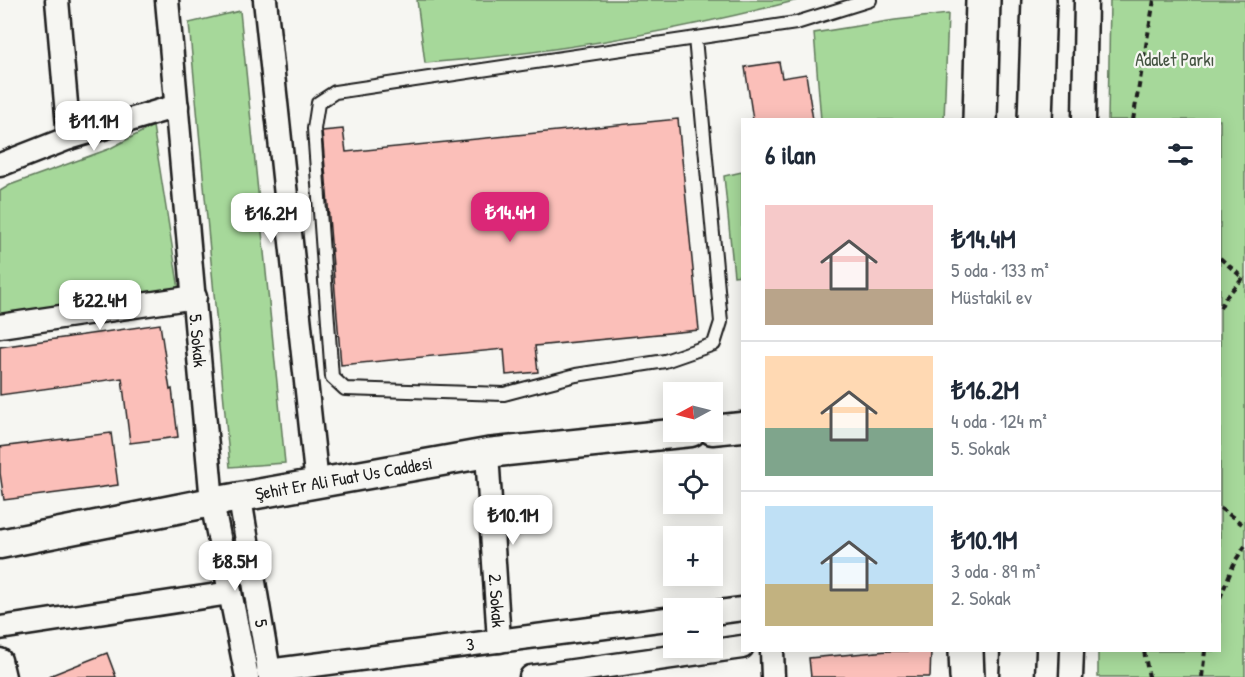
<!DOCTYPE html>
<html lang="tr">
<head>
<meta charset="utf-8">
<style>
	body { margin:0; font-family:"Patrick Hand",sans-serif; background:#f2f2f3; color:#1f2937; height:100vh; display:flex; flex-direction:column; font-size:22px; white-space:nowrap }
	* { box-sizing:border-box; margin:0 }
	p { font-size:20px; color:#747a83 }
	.icon { flex:none; width:33px; height:33px; fill:none; stroke:currentColor; stroke-width:2; stroke-linecap:round; stroke-linejoin:round }
	.map { position:relative; flex:1; overflow:hidden }
	.details { position:absolute; left:741px; top:118px; width:480px; height:534px; display:flex; flex-direction:column; background:#fff; border-radius:0px; box-shadow:0 3px 15px #0003 }
	.details>* { flex:none }
	.needle { width:39px; rotate:263deg }
	.fabs { position:absolute; left:663px; top:382px; display:grid; gap:12px }
	.fabs a { display:grid; place-items:center; width:60px; height:60px; border-radius:0px; background:#fff; box-shadow:0 3px 15px #0003; font-size:30px }
	.price { position:absolute; translate:-50% -51px; padding:0 14px; border-radius:12px; background:#fff; color:#222; font-size:20px; line-height:39px; filter:drop-shadow(0 2px 3px #0008) }
	.price::after { content:''; position:absolute; left:50%; top:36px; width:18px; height:14px; margin-left:-9px; background:inherit; clip-path:polygon(0 0,100% 0,50% 100%) }
	.price.current { background:#db2777; color:#fff }
	ul { padding:0; list-style:none }
	li { display:flex; align-items:center; gap:18px; height:150px; padding:0 24px }
	li+li { border-top:2px solid #e0e1e3 }
	li span { display:grid; place-items:center; flex:none; width:168px; height:120px; border-radius:0px; color:#555 }
	li>.icon { margin-inline-start:auto }
	span .icon { width:72px; height:72px; fill:#fffc; stroke-width:1 }
	li b { font-size:26px }
	h2 { display:flex; justify-content:space-between; align-items:center; height:72px; padding:0 24px; font-size:26px }
	.map>svg:first-child { display:block }
	.green { fill:#a6d89a; stroke:#617a5b; stroke-width:1.5 }
	.building { fill:#fbbfb9; stroke:#1c1c1c; stroke-width:1.5 }
	.lines { fill:none; stroke-linecap:round; stroke-linejoin:round }
	.service-casing { stroke:#1c1c1c; stroke-width:16 }
	.minor-casing { stroke:#1c1c1c; stroke-width:27 }
	.tertiary-casing { stroke:#1c1c1c; stroke-width:33 }
	.primary-casing { stroke:#1c1c1c; stroke-width:38 }
	.path { stroke:#1c1c1c; stroke-width:4; stroke-dasharray:6 4.5; stroke-linecap:butt }
	.service { stroke:#f6f6f2; stroke-width:12 }
	.minor { stroke:#f6f6f2; stroke-width:22 }
	.tertiary { stroke:#f6f6f2; stroke-width:28 }
	.primary { stroke:#f6f6f2; stroke-width:33 }
	.labels { text-anchor:middle; stroke-width:4.5; stroke-linejoin:round; paint-order:stroke }
	.park-label { font-size:18px; fill:#455442; stroke:#f6f6f2 }
	.street-label { font-size:18px; fill:#1c1c1c; stroke:#f6f6f2 }
</style>
</head>
<body>
<div class="map">
<svg width="1245" height="677" viewBox="0 0 1245 677">
	<rect width="100%" height="100%" fill="#f6f6f2"/>
	<filter id="ink" filterUnits="userSpaceOnUse"><feTurbulence type="fractalNoise" baseFrequency=".0167" numOctaves="2"/><feDisplacementMap in="SourceGraphic" scale="12" xChannelSelector="R" yChannelSelector="G"/><feConvolveMatrix kernelMatrix="1 2 1 2 8 2 1 2 1" color-interpolation-filters="sRGB"/></filter>
	<g filter="url(#ink)">
		<path class="green" d="M417,0H798C677,31 549,54 425,63Z
			M1110,0H1245V677H1098V651H1220V120H1108Z
			M240,11L285,463L230,467L189,23Z
			M948,14L944,120H821L814,33L895,20Z
			M153,126L180,296L0,319V191L10,185L109,149Z
			M742,172V275L734,276L724,176Z"/>
		<path class="building" d="M779,62L782,78L806,74L813,120H753L745,67Z
			M678,119L699,330L535,346L538,372L506,375L504,349L341,365L322,131L343,129L346,152Z
			M160,324L170,390L172,389L178,437L130,443L122,378L0,395V347Z
			M111,433L118,485L4,500L0,473V447Z
			M888,651H931L930,677H811L809,658Z
			M107,653L116,677H49V676Z"/>
		<g class="lines">
			<defs>
				<path id="service" d="M695,38L721,322L714,344L665,361L576,375L504,394L345,389L332,377L314,129L318,103L335,92L796,23L870,0"/>
				<g id="minor">
					<path d="M57,0L69,138"/>
					<path id="s1" d="M167,0L212,502L247,677"/>
					<path d="M265,0L317,484"/>
					<path d="M1084,120L1086,0"/>
					<path d="M0,165L69,138L177,106"/>
					<path d="M0,326L195,297"/>
					<path id="s2" d="M487,453L499,641"/>
					<path id="s3" d="M240,499L270,677"/>
					<path d="M712,613L742,609"/>
					<path d="M0,628L230,593"/>
					<path d="M772,651L773,677"/>
					<path d="M0,660L4,677"/>
					<path id="s4" d="M268,671L674,618"/>
					<path d="M531,677L742,647"/>
					<path d="M1071,677L1072,651"/>
				</g>
				<g id="tertiary">
					<path d="M712,430L742,427"/>
					<path id="s5" d="M0,544L212,502L487,453L691,432"/>
				</g>
				<path id="primary" d="M980,120L983,0
					M1035,120L1039,0
					M966,651L967,677
					M1017,677L1018,651"/>
			</defs>
			<use href="#service" class="service-casing"/>
			<use href="#minor" class="minor-casing"/>
			<use href="#tertiary" class="tertiary-casing"/>
			<use href="#primary" class="primary-casing"/>
			<path class="path" d="M1133,120L1154,0
				M1220,258L1244,279
				M1220,308L1226,297L1245,276
				M1220,508L1245,526
				M1220,598L1235,561L1245,546
				M1144,651L1149,677
				M1202,677L1205,651"/>
			<use href="#service" class="service"/>
			<use href="#minor" class="minor"/>
			<use href="#tertiary" class="tertiary"/>
			<use href="#primary" class="primary"/>
		</g>
	</g>
	<g class="labels">
		<g class="park-label">
			<text x="1175" y="66">Adalet Parkı</text>
		</g>
		<g class="street-label">
			<text dy="6" stroke="none"><textPath href="#s1" startOffset="342">5. Sokak</textPath></text>
			<text dy="6" stroke="none"><textPath href="#s5" startOffset="350">Şehit Er Ali Fuat Us Caddesi</textPath></text>
			<text dy="6" stroke="none"><textPath href="#s2" startOffset="148">2. Sokak</textPath></text>
			<text dy="6" stroke="none"><textPath href="#s3" startOffset="126">5</textPath></text>
			<text dy="6" stroke="none"><textPath href="#s4" startOffset="204">3</textPath></text>
		</g>
	</g>
</svg>
<div class="fabs">
<a><svg class="needle" viewBox="-14 -14 28 28"><path d="M0-13l5 13h-10z" fill="#e53935"/><path d="M0 13l5-13h-10z" fill="#747a83"/></svg></a>
<a><svg class="icon" aria-label="locate" viewBox="0 0 24 24"><circle cx="12" cy="12" r="6"/><path d="M12 2v4M12 18v4M2 12h4M18 12h4"/></svg></a>
<a>+</a>
<a>−</a>
</div>
<b class="price" style="left:94px;top:152px">₺11.1M</b>
<b class="price current" style="left:510px;top:243px">₺14.4M</b>
<b class="price" style="left:271px;top:244px">₺16.2M</b>
<b class="price" style="left:100px;top:331px">₺22.4M</b>
<b class="price" style="left:513px;top:546px">₺10.1M</b>
<b class="price" style="left:235px;top:592px">₺8.5M</b>
<section class="details">
<h2>6 ilan<svg class="icon" aria-label="filters" viewBox="0 0 24 24"><path d="M4 7h16M4 17h16"/><circle cx="9" cy="7" r="2"/><circle cx="15" cy="17" r="2"/></svg></h2>
<ul>
<li><span style="background:linear-gradient(#f6c9c9 70%,#b9a48a 0)"><svg class="icon" aria-label="home" viewBox="0 0 24 24"><path d="M3 11l9-7 9 7M6 9v11h12V9"/></svg></span><div><b>₺14.4M</b><p>5 oda · 133 m²</p><p>Müstakil ev</p></div></li>
<li><span style="background:linear-gradient(#ffd9b3 60%,#7fa58c 0)"><svg class="icon" aria-label="home" viewBox="0 0 24 24"><path d="M3 11l9-7 9 7M6 9v11h12V9"/></svg></span><div><b>₺16.2M</b><p>4 oda · 124 m²</p><p>5. Sokak</p></div></li>
<li><span style="background:linear-gradient(#bfe0f5 65%,#c2b280 0)"><svg class="icon" aria-label="home" viewBox="0 0 24 24"><path d="M3 11l9-7 9 7M6 9v11h12V9"/></svg></span><div><b>₺10.1M</b><p>3 oda · 89 m²</p><p>2. Sokak</p></div></li>
</ul>
</section>
</div>
</body>
</html>
